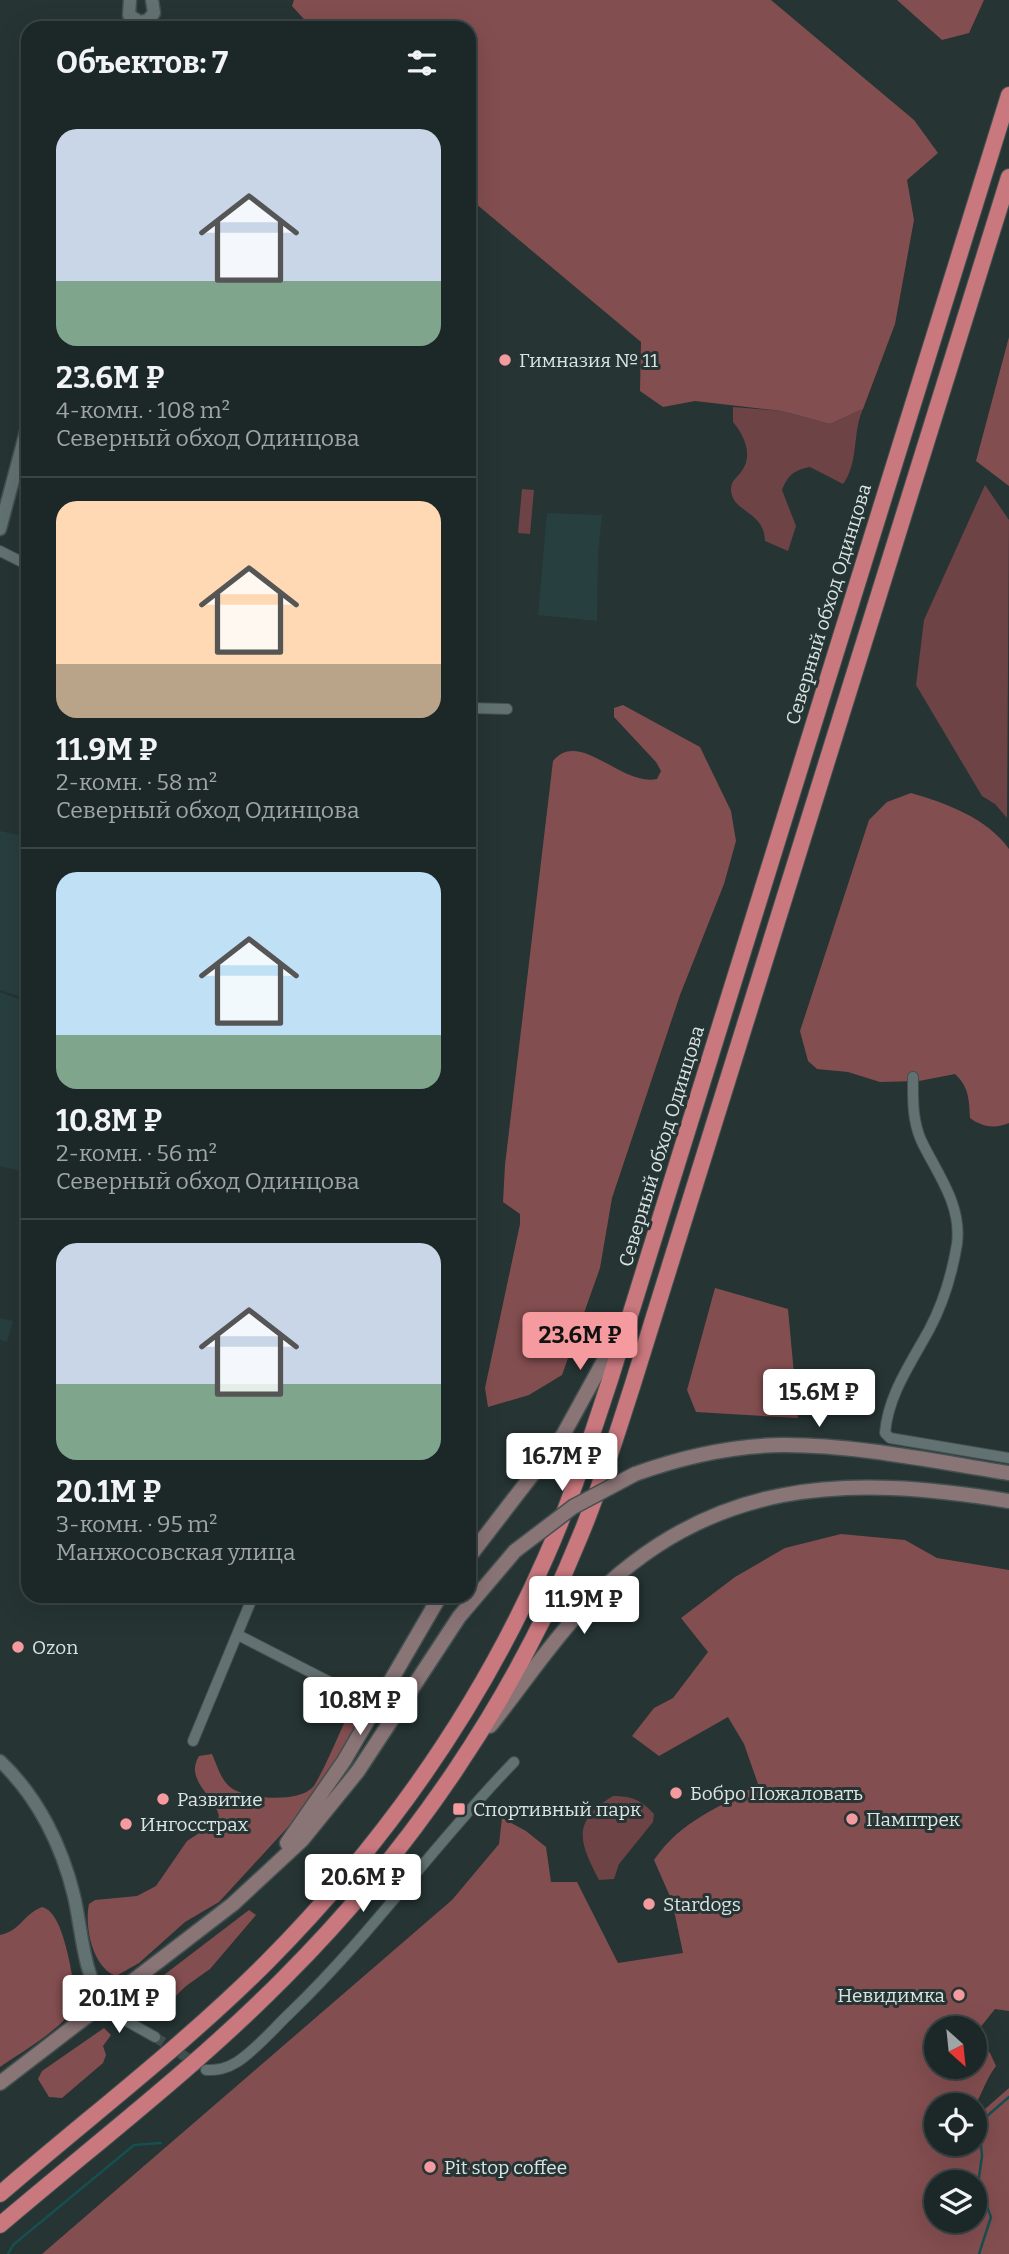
<!DOCTYPE html>
<html lang="ru">
<head>
<meta charset="utf-8">
<style>
	body { margin:0; font-family:Bitter,serif; background:#252f2f; color:#f1f3f6; height:100vh; display:flex; flex-direction:column; font-size:26px; white-space:nowrap }
	* { box-sizing:border-box; margin:0 }
	p { font-size:23px; color:#a0a5a7 }
	.icon { flex:none; width:38px; height:38px; fill:none; stroke:currentColor; stroke-width:2; stroke-linecap:round; stroke-linejoin:round }
	.map { position:relative; flex:1; overflow:hidden }
	.sheet { position:absolute; left:21px; top:21px; width:455px; height:1582px; display:flex; flex-direction:column; background:#1c2727; border-radius:21px; box-shadow:0 7px 28px #0002,0 0 0 2px #3a4444 }
	.sheet>* { flex:none }
	.needle { width:46px; rotate:153deg }
	.tools { position:absolute; left:924px; top:2016px; display:grid; gap:14px }
	.tools a { display:grid; place-items:center; width:63px; height:63px; border-radius:50%; background:#1c2727; box-shadow:0 7px 28px #0002,0 0 0 2px #3a4444; font-size:35px }
	.price { position:absolute; translate:-50% -60px; padding:0 16px; border-radius:7px; background:#fff; color:#222; font-size:23px; line-height:46px; filter:drop-shadow(0 2px 4px #0008) }
	.price::after { content:''; position:absolute; left:50%; top:42px; width:21px; height:16px; margin-left:-10px; background:inherit; clip-path:polygon(0 0,100% 0,50% 100%) }
	.price.active { background:#f59b9f; color:#111 }
	ul { padding:0; list-style:none }
	li { display:grid; align-content:center; gap:14px; height:371px; padding:0 35px }
	li+li { border-top:2px solid #3a4444 }
	li span { display:grid; place-items:center; height:217px; border-radius:21px; color:#555 }
	li>.icon { margin-inline-start:auto }
	span .icon { width:126px; height:126px; fill:#fffc; stroke-width:1 }
	li b { font-size:30px }
	h2 { display:flex; justify-content:space-between; align-items:center; height:84px; padding:0 35px; font-size:30px }
	.map>svg:first-child { display:block }
	.built { fill:#283f3f }
	.green { fill:#6d4345 }
	.forest { fill:#834e50; fill-rule:evenodd }
	.lines { fill:none; stroke-linecap:round; stroke-linejoin:round }
	.stream { stroke:#164f50; stroke-width:2.5 }
	.minor-tunnel { stroke:#414e4e; stroke-width:10; stroke-dasharray:10 5; stroke-linecap:butt }
	.minor-casing { stroke:#435050; stroke-width:12 }
	.tertiary-casing { stroke:#435050; stroke-width:15 }
	.secondary-casing { stroke:#435050; stroke-width:17 }
	.trunk-casing { stroke:#435050; stroke-width:18 }
	.minor { stroke:#627272; stroke-width:10 }
	.tertiary { stroke:#627272; stroke-width:12 }
	.secondary { stroke:#897476; stroke-width:14 }
	.trunk { stroke:#c9787e; stroke-width:16 }
	.secondary-bridge-casing { stroke:#435050; stroke-width:17; stroke-linecap:butt }
	.secondary-bridge { stroke:#897476; stroke-width:14 }
	.poi-dot { fill:#f59b9f; stroke:#263434; stroke-width:2.5 }
	.labels { text-anchor:middle; stroke-width:6; stroke-linejoin:round; paint-order:stroke }
	.poi-label { font-size:19px; fill:#dbe4e4; stroke:#263434; text-anchor:start }
	.street-label { font-size:19px; fill:#dbe4e4; stroke:#263434 }
</style>
</head>
<body>
<div class="map">
<svg width="1009" height="2254" viewBox="0 0 1009 2254">
	<rect width="100%" height="100%" fill="#263434"/>
	<path class="built" d="M547,513L602,515L598,554L597,621L538,615Z
		M0,831L28,837V999L0,990Z
		M0,992L28,1003V1160L25,1172L0,1166Z
		M0,1318L13,1321L7,1342L0,1340Z"/>
	<path class="green" d="M733,407L782,411L830,424L863,409C852,433 859,463 843,484L810,467C794,470 788,475 782,490L796,526L788,551L765,541C764,510 732,513 731,490C731,480 736,479 741,472C754,456 744,435 733,422Z
		M985,485L1009,520L1007,818L995,804L982,796L916,685L924,620Z
		M522,489L534,490L530,534L518,533Z
		M613,1796C631,1796 642,1800 654,1814L653,1822L619,1864L614,1879L599,1880C580,1843 570,1822 613,1796Z"/>
	<path class="forest" d="M294,0H771L914,120L938,153L907,180L914,220L895,324L863,409L830,424L782,411L695,401L663,407L640,391L641,342L469,198V28H312L292,6Z
		M897,0H984L969,33L942,40Z
		M1009,337V486L976,461Z
		M623,705L700,747L731,811L736,841L724,884L680,995L612,1198L600,1268L562,1375L529,1395L488,1407L485,1388L520,1224V1214L503,1202L505,1165L553,761C579,728 622,787 657,779L661,771L656,762L614,717V708Z
		M911,793C946,803 987,818 1009,849V1123C995,1129 982,1127 970,1118C969,1099 969,1087 955,1074L919,1081L880,1082L848,1072L817,1069L808,1061L800,1031L869,820L887,802Z
		M715,1288L788,1309L798,1418L696,1412L687,1390Z
		M841,1534L905,1540L937,1558L1009,1570V2011L995,2009L975,2034V2028H936V2067H975V2039L990,2053L996,2066C986,2079 983,2092 975,2105L985,2109L1009,2088V2254H42L452,1900L499,1844L502,1818L526,1831L546,1847L551,1882H577L618,1963L683,1953L672,1901L654,1860C682,1819 719,1809 758,1784L744,1744L728,1717L659,1756L632,1736L654,1708L673,1698L708,1652L681,1618L735,1577L785,1548ZM936,2105H975V2144H936ZM936,2182H975V2221H936Z
		M348,1715H355L358,1729L310,1803L219,1902L185,1922L139,1963L116,1976C93,1968 84,1927 89,1904L95,1900L137,1896L156,1886L187,1841L216,1822L219,1816C215,1796 184,1780 199,1756L212,1754C217,1765 220,1778 230,1787C244,1799 297,1803 312,1788C320,1780 341,1729 348,1715Z
		M42,1907C65,1912 72,1979 77,2001C71,2024 20,2053 0,2067V1935C22,1930 21,1916 42,1907Z
		M249,1910L256,1915L210,1969L186,1986L154,2017H135L131,2008L139,1994Z
		M104,2028L111,2035L103,2046L106,2055L103,2063L62,2098L49,2097L38,2079L42,2071Z"/>
	<g class="lines">
		<path class="stream" d="M8,2254L13,2245L134,2145L161,2143
			M979,2254L991,2217L978,2184L982,2156L979,2123L1009,2097"/>
		<path class="minor-tunnel" d="M155,2037L206,2070"/>
		<defs>
			<path id="minor" d="M0,551L28,565
				M469,708L507,709
				M913,1077C913,1099 912,1119 921,1140C937,1174 962,1204 957,1244C952,1274 943,1304 929,1330C911,1363 888,1395 885,1433L890,1438L1009,1458
				M238,1635L361,1698L375,1708
				M193,1741L253,1596
				M105,2004L116,2015L155,2037
				M206,2070C218,2070 226,2069 237,2062C256,2050 274,2028 291,2012C372,1934 436,1842 514,1762"/>
			<path id="tertiary" d="M130,0L129,15L140,22L148,20L154,13L152,0
				M0,529L28,424
				M0,1761C38,1797 62,1846 74,1896C82,1930 83,1976 105,2004"/>
			<path id="secondary" d="M635,1474C682,1457 730,1446 781,1445C851,1444 939,1462 1009,1473
				M469,1557L563,1435L618,1335
				M490,1726C522,1686 551,1642 586,1605C709,1478 845,1474 1009,1501
				M287,1843L344,1761L440,1596
				M0,2083L233,1904L302,1840L358,1771L459,1617L515,1551"/>
			<path id="trunk" d="M0,2194C89,2117 184,2045 267,1962C383,1845 479,1709 545,1559C571,1501 590,1440 610,1380L1009,95
				M0,2225C95,2144 196,2067 284,1978C410,1852 514,1701 581,1534C601,1486 616,1436 632,1387L1009,177"/>
		</defs>
		<use href="#minor" class="minor-casing"/>
		<use href="#tertiary" class="tertiary-casing"/>
		<use href="#secondary" class="secondary-casing"/>
		<use href="#trunk" class="trunk-casing"/>
		<use href="#minor" class="minor"/>
		<use href="#tertiary" class="tertiary"/>
		<use href="#secondary" class="secondary"/>
		<use href="#trunk" class="trunk"/>
		<defs>
			<path id="secondary-bridge" d="M515,1551L573,1507L635,1474"/>
		</defs>
		<use href="#secondary-bridge" class="secondary-bridge-casing"/>
		<use href="#secondary-bridge" class="secondary-bridge"/>
	</g>
	<g class="poi-dot">
		<circle cx="505" cy="360" r="7"/>
		<circle cx="18" cy="1647" r="7"/>
		<circle cx="676" cy="1793" r="7"/>
		<circle cx="163" cy="1799" r="7"/>
		<rect x="452" y="1802" width="14" height="14" rx="3.5"/>
		<circle cx="852" cy="1819" r="7"/>
		<circle cx="126" cy="1824" r="7"/>
		<circle cx="649" cy="1904" r="7"/>
		<circle cx="959" cy="1995" r="7"/>
		<circle cx="430" cy="2167" r="7"/>
	</g>
	<g class="labels">
		<g class="poi-label">
			<text x="519" y="367">Гимназия № 11</text>
			<text x="32" y="1654">Ozon</text>
			<text x="690" y="1800">Бобро Пожаловать</text>
			<text x="177" y="1806">Развитие</text>
			<text x="473" y="1816">Спортивный парк</text>
			<text x="866" y="1826">Памптрек</text>
			<text x="140" y="1831">Ингосстрах</text>
			<text x="663" y="1911">Stardogs</text>
			<text x="945" y="2002" text-anchor="end">Невидимка</text>
			<text x="444" y="2174">Pit stop coffee</text>
		</g>
		<g class="street-label">
			<text transform="translate(828 604) rotate(-73)" y="7">Северный обход Одинцова</text>
			<text transform="translate(661 1146) rotate(-73)" y="7">Северный обход Одинцова</text>
		</g>
	</g>
</svg>
<div class="tools">
<a><svg class="needle" viewBox="-14 -14 28 28"><path d="M0-13l5 13h-10z" fill="#e53935"/><path d="M0 13l5-13h-10z" fill="#a0a5a7"/></svg></a>
<a><svg class="icon" aria-label="locate" viewBox="0 0 24 24"><circle cx="12" cy="12" r="6"/><path d="M12 2v4M12 18v4M2 12h4M18 12h4"/></svg></a>
<a><svg class="icon" aria-label="layers" viewBox="0 0 24 24"><path d="M12 4l9 5-9 5-9-5zM3 14l9 5 9-5"/></svg></a>
</div>
<b class="price active" style="left:580px;top:1372px">23.6M ₽</b>
<b class="price" style="left:819px;top:1429px">15.6M ₽</b>
<b class="price" style="left:562px;top:1493px">16.7M ₽</b>
<b class="price" style="left:584px;top:1636px">11.9M ₽</b>
<b class="price" style="left:360px;top:1737px">10.8M ₽</b>
<b class="price" style="left:363px;top:1914px">20.6M ₽</b>
<b class="price" style="left:119px;top:2035px">20.1M ₽</b>
<section class="sheet">
<h2>Объектов: 7<svg class="icon" aria-label="filters" viewBox="0 0 24 24"><path d="M4 7h16M4 17h16"/><circle cx="9" cy="7" r="2"/><circle cx="15" cy="17" r="2"/></svg></h2>
<ul>
<li><span style="background:linear-gradient(#c9d6e8 70%,#7fa58c 0)"><svg class="icon" aria-label="home" viewBox="0 0 24 24"><path d="M3 11l9-7 9 7M6 9v11h12V9"/></svg></span><div><b>23.6M ₽</b><p>4-комн. · 108 m²</p><p>Северный обход Одинцова</p></div></li>
<li><span style="background:linear-gradient(#ffd9b3 75%,#b9a48a 0)"><svg class="icon" aria-label="home" viewBox="0 0 24 24"><path d="M3 11l9-7 9 7M6 9v11h12V9"/></svg></span><div><b>11.9M ₽</b><p>2-комн. · 58 m²</p><p>Северный обход Одинцова</p></div></li>
<li><span style="background:linear-gradient(#bfe0f5 75%,#7fa58c 0)"><svg class="icon" aria-label="home" viewBox="0 0 24 24"><path d="M3 11l9-7 9 7M6 9v11h12V9"/></svg></span><div><b>10.8M ₽</b><p>2-комн. · 56 m²</p><p>Северный обход Одинцова</p></div></li>
<li><span style="background:linear-gradient(#c9d6e8 65%,#7fa58c 0)"><svg class="icon" aria-label="home" viewBox="0 0 24 24"><path d="M3 11l9-7 9 7M6 9v11h12V9"/></svg></span><div><b>20.1M ₽</b><p>3-комн. · 95 m²</p><p>Манжосовская улица</p></div></li>
</ul>
</section>
</div>
</body>
</html>
